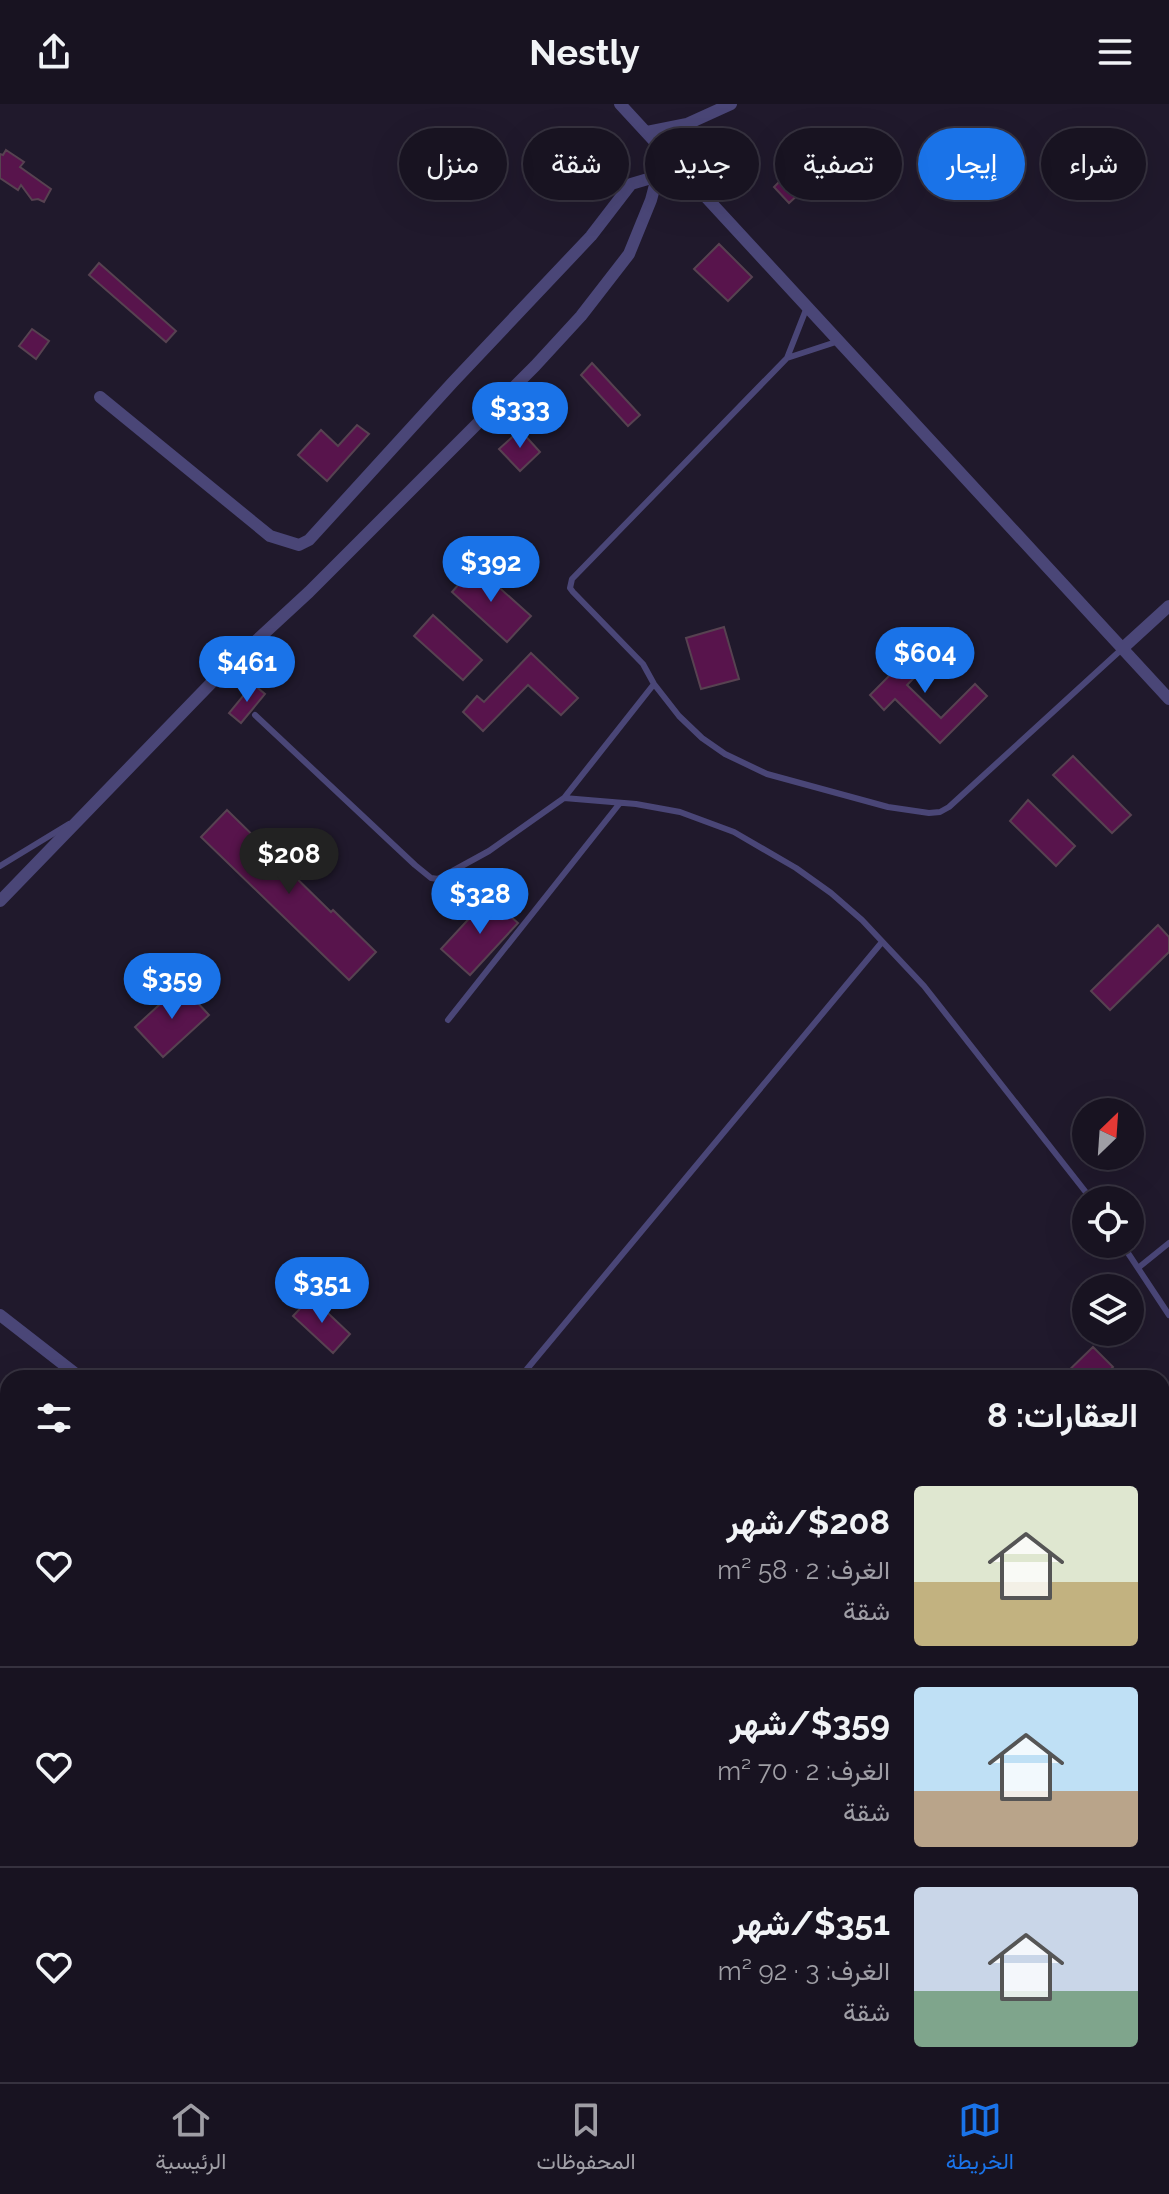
<!DOCTYPE html>
<html lang="ar">
<head>
<meta charset="utf-8">
<style>
	body { margin:0; font-family:Raleway,Vazirmatn,sans-serif; background:#25202e; color:#f1f3f6; direction:rtl; height:100vh; display:flex; flex-direction:column; font-size:30px; white-space:nowrap }
	* { box-sizing:border-box; margin:0 }
	p { font-size:26px; color:#9f9ea5 }
	.icon { flex:none; width:44px; height:44px; fill:none; stroke:currentColor; stroke-width:2; stroke-linecap:round; stroke-linejoin:round }
	.map { position:relative; flex:1; overflow:hidden; direction:ltr }
	.drawer { position:absolute; left:0px; top:1266px; width:1170px; height:712px; display:flex; flex-direction:column; background:#181321; border-radius:24px 24px 0 0; box-shadow:0 8px 32px #0002,0 0 0 2px #36323f; direction:rtl }
	.drawer>* { flex:none }
	.guide { position:absolute; left:24px; top:24px; width:1122px; height:72px; direction:rtl; display:flex; gap:16px }
	.needle { width:52px; rotate:25deg }
	.fabs { position:absolute; left:1072px; top:994px; display:grid; gap:16px }
	.fabs a { display:grid; place-items:center; width:72px; height:72px; border-radius:50%; background:#181321; box-shadow:0 8px 32px #0002,0 0 0 2px #36323f; font-size:40px }
	.price { position:absolute; translate:-50% -68px; padding:0 18px; border-radius:28px; background:#1a73e8; color:#fff; font-size:26px; line-height:52px; filter:drop-shadow(0 2px 4px #0008) }
	.price::after { content:''; position:absolute; left:50%; top:48px; width:24px; height:18px; margin-left:-12px; background:inherit; clip-path:polygon(0 0,100% 0,50% 100%) }
	.price.active { background:#222; color:#fff }
	ul { padding:0; list-style:none }
	li { display:flex; align-items:center; gap:24px; height:200px; padding:0 32px }
	li+li { border-top:2px solid #36323f }
	li span { display:grid; place-items:center; flex:none; width:224px; height:160px; border-radius:8px; color:#555 }
	li>.icon { margin-inline-start:auto }
	span .icon { width:96px; height:96px; fill:#fffc; stroke-width:1 }
	li b { font-size:34px }
	h2 { display:flex; justify-content:space-between; align-items:center; height:96px; padding:0 32px; font-size:34px }
	.pill { padding:0 28px; border-radius:36px; background:#181321; box-shadow:0 8px 32px #0002,0 0 0 2px #36323f; font-size:28px; line-height:72px }
	.pill.active { background:#1a73e8; color:#fff }
	header { display:flex; justify-content:space-between; align-items:center; height:104px; padding:0 32px; background:#181321; font-size:36px; font-weight:700 }
	.menu { display:flex; justify-content:space-around; align-items:center; height:112px; border-top:2px solid #36323f; background:#181321; font-size:22px; color:#9f9ea5 }
	.menu a { display:grid; justify-items:center; gap:4px }
	.menu .active { color:#1a73e8 }
	.map>svg:first-child { display:block }
	.building { fill:#58144c; stroke:#574251; stroke-width:2 }
	.lines { fill:none; stroke-linecap:round; stroke-linejoin:round }
	.lane { stroke:#4a4677; stroke-width:6 }
	.street { stroke:#4a4677; stroke-width:12 }
</style>
</head>
<body>
<header><svg class="icon" aria-label="menu" viewBox="0 0 24 24"><path d="M4 6h16M4 12h16M4 18h16"/></svg>Nestly<svg class="icon" aria-label="share" viewBox="0 0 24 24"><path d="M12 15V3M7 8l5-5 5 5M5 13v7h14v-7"/></svg></header>
<div class="map">
<svg width="1169" height="1978" viewBox="0 0 1169 1978">
	<rect width="100%" height="100%" fill="#20192c"/>
	<path class="building" d="M6,46L24,58L20,63L51,85L44,98L38,95L32,96L21,81L18,86L0,74V50L3,51Z
		M797,60L813,77L789,99L774,83Z
		M719,140L752,173L728,197L694,165Z
		M99,159L176,227L166,238L89,171Z
		M32,225L49,237L36,255L19,242Z
		M592,259L640,311L628,322L581,271Z
		M357,321L369,330L327,377L298,351L321,326L338,342Z
		M520,326L540,348L520,367L499,345Z
		M475,462L531,512L507,538L452,488Z
		M433,511L482,556L463,576L414,532Z
		M724,523L739,575L701,585L686,534Z
		M928,533L941,546L907,581L941,614L975,580L987,592L940,639L895,595L884,606L870,591Z
		M531,549L578,594L561,611L528,581L483,627L463,608L477,592L484,598Z
		M253,580L265,590L241,619L229,609Z
		M1073,652L1131,711L1112,729L1053,671Z
		M1028,696L1075,742L1056,762L1010,717Z
		M227,706L331,808L333,806L376,848L349,876L201,733Z
		M489,793L518,819L470,871L441,845Z
		M1158,821L1169,833V848L1110,906L1091,887Z
		M181,881L209,911L163,953L135,923Z
		M311,1193L350,1230L333,1249L293,1212Z
		M1093,1243L1113,1263L1101,1274H1061Z"/>
	<g class="lines">
		<path class="lane" d="M807,203L787,254L572,475L570,484L573,488L643,560L654,580L679,612L702,634L725,650L767,670L888,703L929,709L940,708L949,703L1123,544
			M787,254L839,237
			M255,611L415,761L431,774L438,775L489,747L564,694L654,580
			M564,694L636,700L680,708L734,728L796,764L831,789L862,816L924,882L1092,1096
			M0,762L69,720
			M448,916L620,699
			M1122,1140L1169,1211
			M1138,1164L1169,1139
			M525,1274L527,1265L882,838
			M1162,1290L1169,1283
			M1162,1575L1169,1583"/>
		<path class="street" d="M620,0L1169,595
			M647,28L687,20L731,0
			M100,293L270,432L299,441L309,436L453,278L591,132L631,80L658,72
			M1124,543L1169,502
			M0,797L218,572L309,488L535,262L581,212L629,150L651,96L664,47
			M0,1211L81,1274
			M689,1970L696,1978"/>
	</g>
</svg>
<div class="fabs">
<a><svg class="needle" viewBox="-14 -14 28 28"><path d="M0-13l5 13h-10z" fill="#e53935"/><path d="M0 13l5-13h-10z" fill="#9f9ea5"/></svg></a>
<a><svg class="icon" aria-label="locate" viewBox="0 0 24 24"><circle cx="12" cy="12" r="6"/><path d="M12 2v4M12 18v4M2 12h4M18 12h4"/></svg></a>
<a><svg class="icon" aria-label="layers" viewBox="0 0 24 24"><path d="M12 4l9 5-9 5-9-5zM3 14l9 5 9-5"/></svg></a>
</div>
<b class="price" style="left:520px;top:346px">$333</b>
<b class="price" style="left:491px;top:500px">$392</b>
<b class="price" style="left:925px;top:591px">$604</b>
<b class="price" style="left:247px;top:600px">$461</b>
<b class="price active" style="left:289px;top:792px">$208</b>
<b class="price" style="left:480px;top:832px">$328</b>
<b class="price" style="left:172px;top:917px">$359</b>
<b class="price" style="left:322px;top:1221px">$351</b>
<div class="guide">
<a class="pill">شراء</a>
<a class="pill active">إيجار</a>
<a class="pill">تصفية</a>
<a class="pill">جديد</a>
<a class="pill">شقة</a>
<a class="pill">منزل</a>
</div>
<section class="drawer">
<h2>العقارات: 8<svg class="icon" aria-label="filters" viewBox="0 0 24 24"><path d="M4 7h16M4 17h16"/><circle cx="9" cy="7" r="2"/><circle cx="15" cy="17" r="2"/></svg></h2>
<ul>
<li><span style="background:linear-gradient(#dfe7d0 60%,#c2b280 0)"><svg class="icon" aria-label="home" viewBox="0 0 24 24"><path d="M3 11l9-7 9 7M6 9v11h12V9"/></svg></span><div><b>$208/شهر</b><p>الغرف: 2 · 58 m²</p><p>شقة</p></div><svg class="icon" aria-label="heart" viewBox="0 0 24 24"><path d="M12 20l-8-8c-3-5 5-10 8-4 3-6 11-1 8 4z"/></svg></li>
<li><span style="background:linear-gradient(#bfe0f5 65%,#b9a48a 0)"><svg class="icon" aria-label="home" viewBox="0 0 24 24"><path d="M3 11l9-7 9 7M6 9v11h12V9"/></svg></span><div><b>$359/شهر</b><p>الغرف: 2 · 70 m²</p><p>شقة</p></div><svg class="icon" aria-label="heart" viewBox="0 0 24 24"><path d="M12 20l-8-8c-3-5 5-10 8-4 3-6 11-1 8 4z"/></svg></li>
<li><span style="background:linear-gradient(#c9d6e8 65%,#7fa58c 0)"><svg class="icon" aria-label="home" viewBox="0 0 24 24"><path d="M3 11l9-7 9 7M6 9v11h12V9"/></svg></span><div><b>$351/شهر</b><p>الغرف: 3 · 92 m²</p><p>شقة</p></div><svg class="icon" aria-label="heart" viewBox="0 0 24 24"><path d="M12 20l-8-8c-3-5 5-10 8-4 3-6 11-1 8 4z"/></svg></li>
</ul>
</section>
</div>
<nav class="menu">
<a class="active"><svg class="icon" aria-label="map" viewBox="0 0 24 24"><path d="M3 6l6-2 6 2 6-2v14l-6 2-6-2-6 2zM9 4v14M15 6v14"/></svg>الخريطة</a>
<a><svg class="icon" aria-label="saved" viewBox="0 0 24 24"><path d="M7 4h10v16l-5-4-5 4z"/></svg>المحفوظات</a>
<a><svg class="icon" aria-label="home" viewBox="0 0 24 24"><path d="M3 11l9-7 9 7M6 9v11h12V9"/></svg>الرئيسية</a>
</nav>
</body>
</html>
